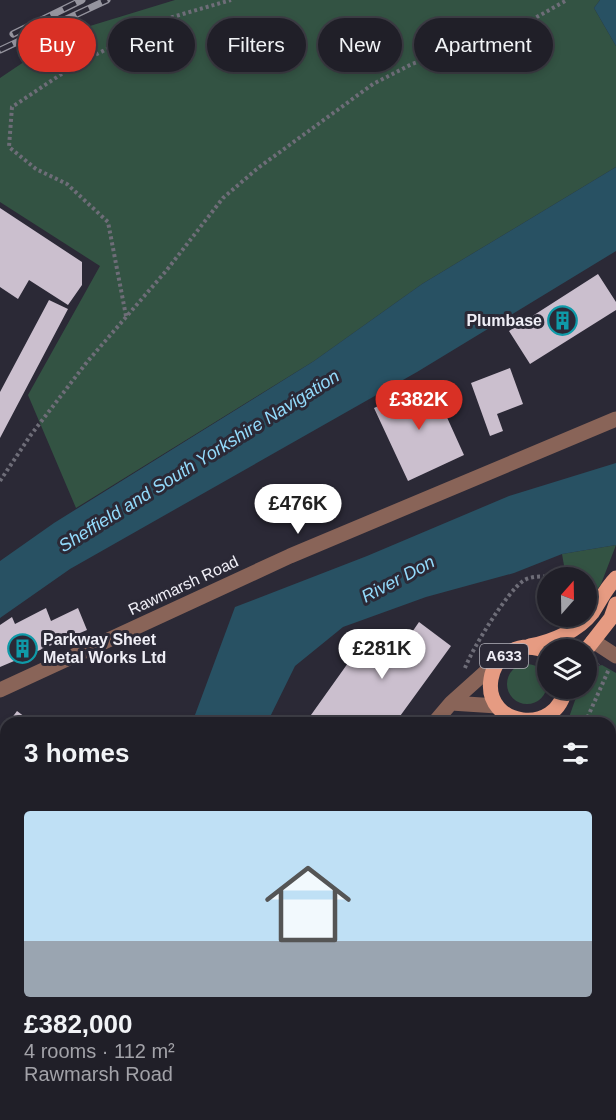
<!DOCTYPE html>
<html lang="en">
<head>
<meta charset="utf-8">
<style>
	body { margin:0; font-family:Arial,sans-serif; background:#2d2c34; color:#f1f3f6; height:100vh; display:flex; flex-direction:column; font-size:22px; white-space:nowrap }
	* { box-sizing:border-box; margin:0 }
	p { font-size:20px; color:#a2a2a8 }
	.icon { flex:none; width:33px; height:33px; fill:none; stroke:currentColor; stroke-width:2; stroke-linecap:round; stroke-linejoin:round }
	.map { position:relative; flex:1; overflow:hidden }
	.side { position:absolute; left:0px; top:717px; width:616px; height:404px; display:flex; flex-direction:column; background:#201f28; border-radius:18px 18px 0 0; box-shadow:0 3px 9px #0003,0 0 0 2px #3d3d45 }
	.side>* { flex:none }
	.hud { position:absolute; left:18px; top:18px; width:580px; height:54px; display:flex; gap:12px }
	.needle { width:39px; rotate:20deg }
	.fabs { position:absolute; left:537px; top:567px; display:grid; gap:12px }
	.fabs a { display:grid; place-items:center; width:60px; height:60px; border-radius:50%; background:#201f28; box-shadow:0 3px 9px #0003,0 0 0 2px #3d3d45; font-size:30px }
	.price { position:absolute; translate:-50% -51px; padding:0 14px; border-radius:21px; background:#fff; color:#222; font-size:20px; line-height:39px; filter:drop-shadow(0 2px 3px #0008) }
	.price::after { content:''; position:absolute; left:50%; top:36px; width:18px; height:14px; margin-left:-9px; background:inherit; clip-path:polygon(0 0,100% 0,50% 100%) }
	.price.selected { background:#d93025; color:#fff }
	ul { padding:0; list-style:none }
	li { display:grid; align-content:center; gap:12px; height:318px; padding:0 24px }
	li span { display:grid; place-items:center; height:186px; border-radius:6px; color:#555 }
	li>.icon { margin-inline-start:auto }
	span .icon { width:108px; height:108px; fill:#fffc; stroke-width:1 }
	li b { font-size:26px }
	h2 { display:flex; justify-content:space-between; align-items:center; height:72px; padding:0 24px; font-size:26px }
	.tag { padding:0 21px; border-radius:27px; background:#201f28; box-shadow:0 3px 9px #0003,0 0 0 2px #3d3d45; font-size:21px; line-height:54px }
	.tag.selected { background:#d93025; color:#fff }
	.map>svg:first-child { display:block }
	.green { fill:#335343 }
	.water { fill:#285163 }
	.building { fill:#cbbfce }
	.lines { fill:none; stroke-linecap:round; stroke-linejoin:round }
	.path { stroke:#6e6d78; stroke-width:4; stroke-dasharray:3 3; stroke-linecap:butt }
	.minor { stroke:#896458; stroke-width:15 }
	.major { stroke:#e69b82; stroke-width:15 }
	.rail-casing { stroke:#95949e; stroke-width:7 }
	.rail { stroke:#2b2936; stroke-width:4.5; stroke-dasharray:14; stroke-linecap:butt }
	.labels { text-anchor:middle; stroke-width:6; stroke-linejoin:round; paint-order:stroke }
	.shield { fill:#2b2936; stroke:#b4b3bc; stroke-width:1.5 }
	.shield-label { font-size:15px; font-weight:bold; fill:#efeef6 }
	.poi-label { font-size:16px; font-weight:bold; fill:#efeef6; stroke:#2b2936; text-anchor:end }
	.street-label { font-size:16px; fill:#efeef6; stroke:#2b2936 }
	.water-label { font-size:18px; font-style:italic; fill:#93dafb; stroke:#2b2936 }
</style>
</head>
<body>
<div class="map">
<svg width="616" height="1120" viewBox="0 0 616 1120">
	<rect width="100%" height="100%" fill="#2b2936"/>
	<path class="green" d="M175,0H600L594,8L616,46V167L422,284L314,361L76,508L28,395L100,266L0,202V78L67,33Z
		M616,545L601,584L587,605L586,578L566,577L562,554Z
		M507 684a20 20 0 1 1 40 0a20 20 0 1 1-40 0Z
		M602,665L616,673V752L611,751L610,723H567L579,689L586,688L587,670Z
		M611,999L616,1006V1117L604,1120H561V1115L610,1114Z
		M425,1115H500V1120H426Z"/>
	<path class="water" d="M600,0H616V46L594,8Z
		M616,167V251L417,372L70,569L0,618V561L54,523L314,361L422,284Z
		M616,463V545L562,554L514,573L426,597L343,627L295,666L267,723H192L235,607L367,556L509,496Z
		M6,1041V1114L17,1115L12,1120H0V1047Z"/>
	<path class="building" d="M0,208L82,262V285L68,305L29,280L18,299L0,287Z
		M598,274L616,302V310L530,364L509,331Z
		M49,300L68,309L0,438V392Z
		M510,368L523,404L497,414L503,431L490,436L471,383Z
		M431,382L464,455L408,481L374,408Z
		M46,608L51,621L78,608L87,630L0,667V625L12,617L15,624Z
		M419,622L451,646L395,723L306,722L353,656L361,662L377,638L384,643L393,631L406,641Z
		M17,711L33,723H8Z
		M6,725V800L0,796V733Z
		M0,810L6,814V888L0,884Z
		M610,838H616V859H610Z
		M610,872H616V881H610Z
		M0,948L6,952V993L0,1001Z
		M60,1114H124L128,1118L126,1120H68Z
		M242,1114H425L426,1120H238Z"/>
	<g class="lines">
		<path class="path" d="M126,316L108,222L67,184L36,169L9,147L12,107L75,65L169,18L231,0
			M0,481L30,436L87,362L166,271L223,198L258,168L373,84L412,64L521,26L567,0
			M465,668C472,649 507,592 523,581C530,576 542,576 550,577
			M586,677L599,664
			M585,723L609,669
			M410,1114L411,1120
			M486,1114V1120
			M557,1114V1120
			M422,1120L452,1114"/>
		<path class="minor" d="M593,641L616,656
			M0,690L290,556L616,419
			M497,706L451,703L500,659
			M434,723L451,703
			M610,990L616,988
			M144,1120L148,1114
			M594,1120V1114"/>
		<path class="major" d="M530,646C552,642 578,631 592,613C600,601 606,588 616,578
			M586,650L611,618L616,604
			M548,652C535,646 521,645 508,653C498,659 493,667 491,679C483,727 558,737 565,688
			M510,1114V1120
			M538,1114V1120"/>
		<defs>
			<path id="rail" d="M13,34L82,0
				M0,50L107,0"/>
		</defs>
		<use href="#rail" class="rail-casing"/>
		<use href="#rail" class="rail"/>
	</g>
	<defs>
		<symbol id="building-ring" viewBox="-11 -11 22 22"><circle r="9.5" fill="#2b2936" stroke="#0f9aa8" stroke-width="1.5"/><path d="M-4-6H4V6H1V3H-1V6H-4ZM-2.5-4.3h1.7v1.8h-1.7ZM.8-4.3h1.7v1.8H.8ZM-2.5-1h1.7V.8h-1.7ZM.8-1h1.7V.8H.8Z" fill="#0f9aa8"/></symbol>
	</defs>
	<g fill-rule="evenodd">
		<use href="#building-ring" x="546" y="304" width="33" height="33"/>
		<use href="#building-ring" x="6" y="632" width="33" height="33"/>
	</g>
	<g class="labels">
		<rect class="shield" x="480" y="644" width="48" height="24" rx="4.5"/>
		<g class="shield-label">
			<text x="504" y="661">A633</text>
		</g>
		<g class="poi-label">
			<text x="542" y="326">Plumbase</text>
			<text x="43" y="645" text-anchor="start">Parkway Sheet<tspan x="43" dy="18">Metal Works Ltd</tspan></text>
		</g>
		<g class="street-label">
			<text transform="translate(183 585) rotate(-25)" y="6">Rawmarsh Road</text>
		</g>
		<g class="water-label">
			<text transform="translate(199 461) rotate(-32)" y="6">Sheffield and South Yorkshire Navigation</text>
			<text transform="translate(398 579) rotate(-28)" y="6">River Don</text>
		</g>
	</g>
</svg>
<div class="fabs">
<a><svg class="needle" viewBox="-14 -14 28 28"><path d="M0-13l5 13h-10z" fill="#e53935"/><path d="M0 13l5-13h-10z" fill="#a2a2a8"/></svg></a>
<a><svg class="icon" aria-label="layers" viewBox="0 0 24 24"><path d="M12 4l9 5-9 5-9-5zM3 14l9 5 9-5"/></svg></a>
</div>
<b class="price selected" style="left:419px;top:431px">£382K</b>
<b class="price" style="left:298px;top:535px">£476K</b>
<b class="price" style="left:382px;top:680px">£281K</b>
<div class="hud">
<a class="tag selected">Buy</a>
<a class="tag">Rent</a>
<a class="tag">Filters</a>
<a class="tag">New</a>
<a class="tag">Apartment</a>
</div>
<section class="side">
<h2>3 homes<svg class="icon" aria-label="filters" viewBox="0 0 24 24"><path d="M4 7h16M4 17h16"/><circle cx="9" cy="7" r="2"/><circle cx="15" cy="17" r="2"/></svg></h2>
<ul>
<li><span style="background:linear-gradient(#bfe0f5 70%,#9aa5b1 0)"><svg class="icon" aria-label="home" viewBox="0 0 24 24"><path d="M3 11l9-7 9 7M6 9v11h12V9"/></svg></span><div><b>£382,000</b><p>4 rooms · 112 m²</p><p>Rawmarsh Road</p></div></li>
</ul>
</section>
</div>
</body>
</html>
